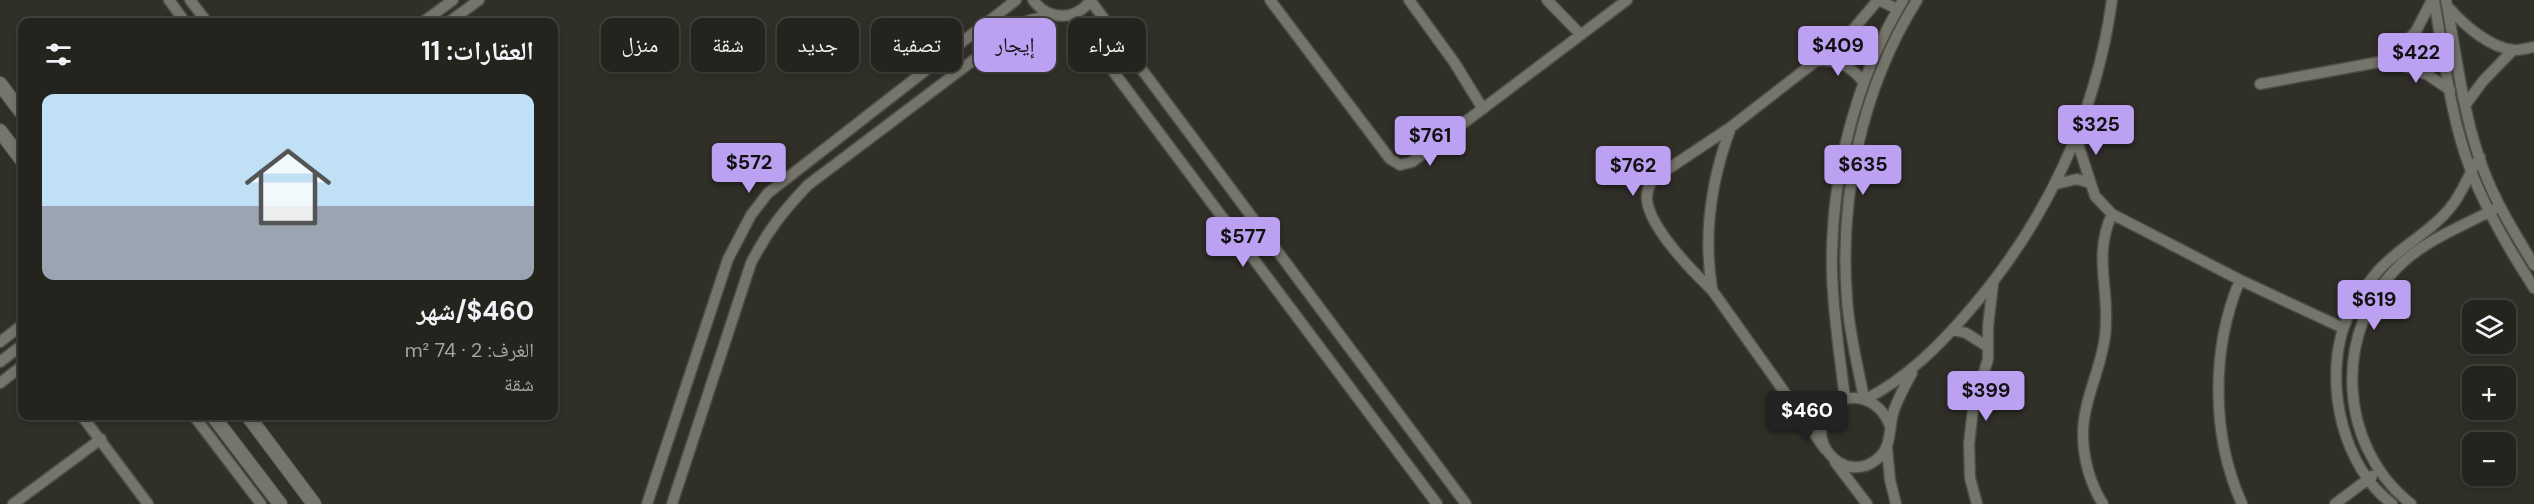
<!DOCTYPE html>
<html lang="ar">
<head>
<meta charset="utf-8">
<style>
	body { margin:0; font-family:"DM Sans","Noto Naskh Arabic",sans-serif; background:#302f2b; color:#f1f3f6; direction:rtl; height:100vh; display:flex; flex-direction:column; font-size:22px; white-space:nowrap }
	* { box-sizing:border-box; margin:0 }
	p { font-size:20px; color:#a3a4a4 }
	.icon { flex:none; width:33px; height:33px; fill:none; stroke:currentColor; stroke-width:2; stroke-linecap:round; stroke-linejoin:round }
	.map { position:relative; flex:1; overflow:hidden; direction:ltr }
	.details { position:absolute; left:18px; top:18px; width:540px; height:402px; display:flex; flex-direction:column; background:#24231e; border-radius:12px; box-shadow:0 3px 9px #0003,0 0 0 2px #41403c; direction:rtl }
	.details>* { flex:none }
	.hud { position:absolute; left:576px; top:18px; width:570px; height:54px; direction:rtl; display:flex; gap:12px }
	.buttons { position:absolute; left:2462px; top:300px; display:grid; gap:12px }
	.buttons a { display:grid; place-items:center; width:54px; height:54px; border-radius:12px; background:#24231e; box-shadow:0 3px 9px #0003,0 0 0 2px #41403c; font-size:30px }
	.price { position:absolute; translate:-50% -51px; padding:0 14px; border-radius:6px; background:#bca0f2; color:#111; font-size:20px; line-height:39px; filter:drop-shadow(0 2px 3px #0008) }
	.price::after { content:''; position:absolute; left:50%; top:36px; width:18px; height:14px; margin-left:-9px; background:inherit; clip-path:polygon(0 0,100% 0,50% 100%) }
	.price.current { background:#222; color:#fff }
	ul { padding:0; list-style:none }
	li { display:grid; align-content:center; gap:12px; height:318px; padding:0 24px }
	li span { display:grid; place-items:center; height:186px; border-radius:12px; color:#555 }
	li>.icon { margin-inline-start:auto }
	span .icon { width:108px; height:108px; fill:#fffc; stroke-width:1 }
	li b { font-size:26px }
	h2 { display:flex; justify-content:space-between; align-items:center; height:72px; padding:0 24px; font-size:26px }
	.tag { padding:0 21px; border-radius:12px; background:#24231e; box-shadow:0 3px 9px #0003,0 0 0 2px #41403c; font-size:21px; line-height:54px }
	.tag.current { background:#bca0f2; color:#111 }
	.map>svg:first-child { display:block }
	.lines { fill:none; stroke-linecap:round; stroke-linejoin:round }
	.minor-casing { stroke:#4d4c47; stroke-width:13 }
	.tertiary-casing { stroke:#4d4c47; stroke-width:16 }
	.minor { stroke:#75756c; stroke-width:10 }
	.tertiary { stroke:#75756c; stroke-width:14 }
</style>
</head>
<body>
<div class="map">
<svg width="2534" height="504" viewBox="0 0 2534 504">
	<rect width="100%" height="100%" fill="#302f28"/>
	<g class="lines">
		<defs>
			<path id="minor" d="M169,0L185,22
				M190,0L207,22
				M1033,0C1049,21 1075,21 1091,0
				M1090,0L1466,504
				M1270,0L1390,159L1400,165L1412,162L1627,0
				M1409,0L1454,62L1483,109
				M1547,0L1581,35
				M1879,0L1897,9
				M2434,0C2444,56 2450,117 2471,171C2487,212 2510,251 2534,288
				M2446,0C2457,57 2463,117 2484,171C2497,205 2516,235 2534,265
				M2449,8C2464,25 2490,48 2514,50C2521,50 2528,48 2534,47
				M1071,15L1437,504
				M423,22L453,0
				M449,22L479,0
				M2390,60L2416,31L2432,0
				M1816,61C1837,59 1852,66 1864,83
				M2260,84L2390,60L2428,75L2450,90
				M2466,104L2483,81L2513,50
				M2076,138L2095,196L2112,214L2240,280L2343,328
				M2056,184L2077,179L2090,183
				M2240,280C2211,349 2211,435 2242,504
				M1712,289C1703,233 1711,180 1731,127
				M1953,330L1966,333L1988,347
				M0,342L22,325
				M0,362L22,345
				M0,383L22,366
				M1845,399C1840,357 1833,314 1832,272C1830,178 1855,81 1903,0
				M1864,399C1858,366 1849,333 1847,299C1839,196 1862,88 1917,0
				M1866,399C1907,378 1940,345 1969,311C2046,222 2096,116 2112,0
				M1791,401L1808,409L1828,411
				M82,416L148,504
				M194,416L261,504
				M1890,426C1881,401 1853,388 1832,407C1801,436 1842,486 1876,460C1893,448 1888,428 1894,410C1899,397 1905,385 1912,373
				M1887,448L1890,480L1896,504
				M1825,449L1712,290C1692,271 1650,228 1647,200C1646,192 1649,186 1653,179L1731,127L1816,61L1851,32L1878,0
				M1835,462L1867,504
				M13,504L101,439
				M647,504L728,259L751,215L768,193L1016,0
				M672,504L751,263C767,232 783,211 808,185L1020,25L1030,20L1053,15
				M1977,504L1970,478L1969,444L1973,409L1988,359V326L1993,284
				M2103,504C2090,484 2083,458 2083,434C2083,400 2101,370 2105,336C2111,290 2092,258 2112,214
				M2335,504L2372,476
				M2392,504C2343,466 2325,387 2343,329C2350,309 2364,287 2378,271C2399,247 2430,233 2450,208C2463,193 2468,174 2480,157
				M2411,504C2337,446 2332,329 2401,264C2430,237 2466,225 2500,206"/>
			<path id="tertiary" d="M0,84L22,113
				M0,131L22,160
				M213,416L280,504
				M248,416L314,504"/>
		</defs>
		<use href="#minor" class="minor-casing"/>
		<use href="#tertiary" class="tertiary-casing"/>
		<use href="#minor" class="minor"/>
		<use href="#tertiary" class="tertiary"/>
	</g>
</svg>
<div class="buttons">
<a><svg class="icon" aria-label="layers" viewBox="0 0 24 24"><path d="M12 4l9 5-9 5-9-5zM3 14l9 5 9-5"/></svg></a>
<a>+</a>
<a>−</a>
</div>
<b class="price" style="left:1838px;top:77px">$409</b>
<b class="price" style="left:2416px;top:84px">$422</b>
<b class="price" style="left:2096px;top:156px">$325</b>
<b class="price" style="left:1430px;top:167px">$761</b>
<b class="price" style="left:749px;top:194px">$572</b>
<b class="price" style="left:1863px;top:196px">$635</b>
<b class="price" style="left:1633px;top:197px">$762</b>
<b class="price" style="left:1243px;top:268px">$577</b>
<b class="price" style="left:2374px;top:331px">$619</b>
<b class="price" style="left:1986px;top:422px">$399</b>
<b class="price current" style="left:1807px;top:442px">$460</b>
<div class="hud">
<a class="tag">شراء</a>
<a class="tag current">إيجار</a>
<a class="tag">تصفية</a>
<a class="tag">جديد</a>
<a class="tag">شقة</a>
<a class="tag">منزل</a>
</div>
<section class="details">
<h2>العقارات: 11<svg class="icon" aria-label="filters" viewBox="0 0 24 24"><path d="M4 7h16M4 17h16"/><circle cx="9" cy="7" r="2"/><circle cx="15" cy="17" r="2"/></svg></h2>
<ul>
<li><span style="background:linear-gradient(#bfe0f5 60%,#9aa5b1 0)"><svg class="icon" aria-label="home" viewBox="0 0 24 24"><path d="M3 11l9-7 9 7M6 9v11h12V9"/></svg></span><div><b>$460/شهر</b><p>الغرف: 2 · 74 m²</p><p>شقة</p></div></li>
</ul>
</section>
</div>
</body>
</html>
